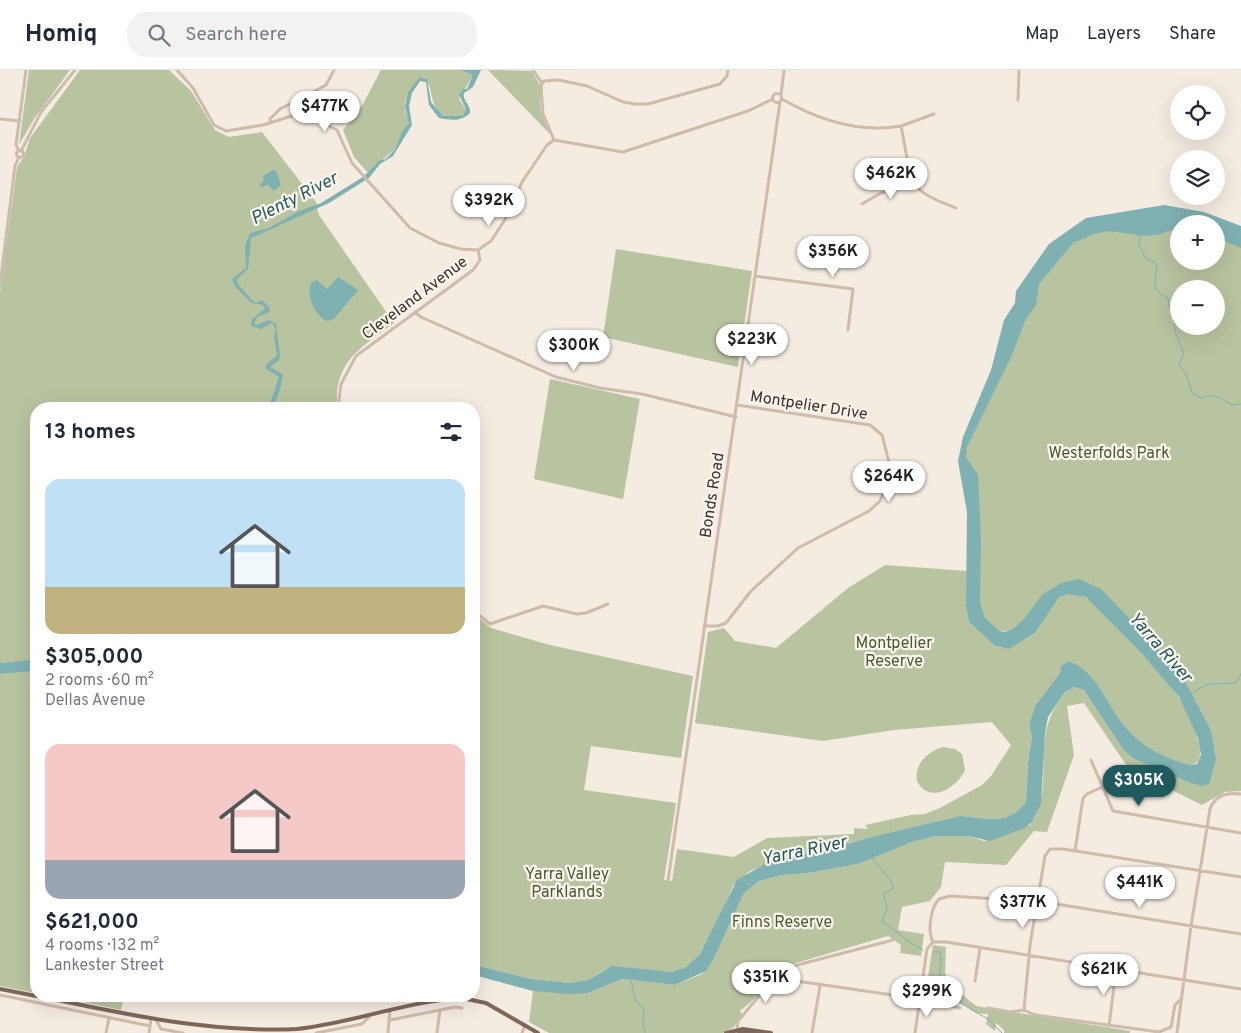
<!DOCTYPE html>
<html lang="en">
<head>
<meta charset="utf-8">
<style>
	body { margin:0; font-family:Overpass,sans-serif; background:#f2f2f3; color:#1f2937; height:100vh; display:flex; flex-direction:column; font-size:19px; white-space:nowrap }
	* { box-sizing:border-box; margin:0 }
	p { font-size:16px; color:#747a83 }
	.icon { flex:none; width:28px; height:28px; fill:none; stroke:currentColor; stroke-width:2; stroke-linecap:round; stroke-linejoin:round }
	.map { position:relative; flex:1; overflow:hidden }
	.details { position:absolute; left:30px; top:332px; width:450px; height:600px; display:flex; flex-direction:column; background:#fff; border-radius:20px; box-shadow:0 5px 20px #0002 }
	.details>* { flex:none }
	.fabs { position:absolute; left:1170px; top:15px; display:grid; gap:10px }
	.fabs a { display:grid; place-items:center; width:55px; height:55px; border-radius:50%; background:#fff; box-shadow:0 5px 20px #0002; font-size:25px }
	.price { position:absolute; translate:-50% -42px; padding:0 11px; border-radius:18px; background:#fff; color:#222; font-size:16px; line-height:32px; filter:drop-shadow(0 1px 2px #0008) }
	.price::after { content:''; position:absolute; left:50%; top:30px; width:15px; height:11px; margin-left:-8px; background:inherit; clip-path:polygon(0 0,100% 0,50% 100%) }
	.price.selected { background:#1f5a5e; color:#fff }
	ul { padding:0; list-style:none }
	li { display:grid; align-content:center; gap:10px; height:265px; padding:0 15px }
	li span { display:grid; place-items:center; height:155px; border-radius:15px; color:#555 }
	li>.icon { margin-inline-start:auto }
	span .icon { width:90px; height:90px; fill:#fffc; stroke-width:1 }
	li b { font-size:21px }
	h2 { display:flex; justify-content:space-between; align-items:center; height:60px; padding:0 15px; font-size:21px }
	header { display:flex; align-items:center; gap:30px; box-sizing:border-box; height:70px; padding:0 25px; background:#fff; border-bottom:1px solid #e0e1e3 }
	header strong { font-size:24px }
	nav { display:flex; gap:28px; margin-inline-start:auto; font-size:18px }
	.search { width:350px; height:45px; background:#f2f2f3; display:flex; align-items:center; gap:12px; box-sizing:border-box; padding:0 18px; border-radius:20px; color:#747a83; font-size:19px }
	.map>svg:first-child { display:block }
	.green { fill:#b8c4a0; fill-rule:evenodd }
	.water { fill:#7fb0b2 }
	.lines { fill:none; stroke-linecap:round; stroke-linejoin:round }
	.stream { stroke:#7fb0b2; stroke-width:1 }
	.minor { stroke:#cdbbac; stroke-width:3 }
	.major { stroke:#7d675c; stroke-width:4 }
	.labels { text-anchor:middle; stroke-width:4.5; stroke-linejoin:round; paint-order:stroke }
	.street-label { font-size:16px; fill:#3b302b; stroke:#fbf5ee }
	.park-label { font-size:16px; fill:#4a5a2e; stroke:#fbf5ee }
	.water-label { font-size:18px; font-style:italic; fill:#1f5a5e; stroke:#fbf5ee }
</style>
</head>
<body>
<header>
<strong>Homiq</strong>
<div class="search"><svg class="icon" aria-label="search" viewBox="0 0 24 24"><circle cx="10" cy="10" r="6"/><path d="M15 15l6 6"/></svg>Search here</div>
<nav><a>Map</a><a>Layers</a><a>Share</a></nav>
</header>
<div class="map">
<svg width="1241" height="963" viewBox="0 0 1241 963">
	<rect width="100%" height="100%" fill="#f4ebe1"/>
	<path class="green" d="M29,0H70L34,49L19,75Z
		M80,0H169L191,21L215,60L229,67L262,62L316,132L319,145L394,253C363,276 331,293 338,339H36V589L0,593V222L17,97L24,87L30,68Z
		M381,0H459L471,4L472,7L459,29L466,39L463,46H443C427,30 435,20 424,7C414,16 404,24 405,38C405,45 410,47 409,53L402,61L395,79L368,103L354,87L343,60L363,34Z
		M488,0L532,1L540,15L541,43L550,64Z
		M1179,154V191H1216V161L1241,173V721L1225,722L1202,735L1129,699L1084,633L1067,636L1074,685L1047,762L1034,761L1006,795L945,792L941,817L930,831L902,837L898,860L924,864L921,886L900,883L901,875L888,866L789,895L780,899L759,925L740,941L742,944L734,957L723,963H549L529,952L533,921L588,923L622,909L675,915L702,904L715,886L744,823L759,811L782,805L808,803L858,794L912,772L936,766H968L984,771L1030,755C1056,718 1031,672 1058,633C1062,626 1066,620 1074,617L1084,620L1134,689L1188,712L1215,683L1210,660L1077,510L1018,556C996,568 995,558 978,544L964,389L969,370L1033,216L1055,183L1087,161ZM1179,219H1216V256H1179Z
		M616,179L752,201L738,297L603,267Z
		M550,309L640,329L623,429L534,409Z
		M885,495L967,501L966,536L969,552L995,576L1002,578C1012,574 1028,570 1036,562C1044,551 1051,527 1065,524C1072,523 1082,524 1087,528C1096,534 1104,544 1111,552C1134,576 1158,599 1177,625C1186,637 1219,701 1185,694C1159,688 1136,671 1120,651C1104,631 1095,601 1069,591L1062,596L1060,603L1035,636L1029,655L1032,667L1028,691L1026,732L1018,741L1005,748L989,749L960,746L875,766L820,782L785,787L750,801L733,816L718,852L700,884L686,897L672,902L606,899L588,910L570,913L532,909L474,895V544L491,558L550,575L693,606L681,688L591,676L584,720L676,733L664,810L672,811L677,779L734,787L767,768L854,764V758L868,759L865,755L911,745L925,744L940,738L982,715L991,706L1011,675L992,652L894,660L823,671L695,653L708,562L724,558L735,571L776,578L848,518Z
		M36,601V923L0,916V604Z
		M943,677L955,679L962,684L965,700C957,718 929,735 917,711C914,693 928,682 943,677Z
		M933,875L946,877L945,903L950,915L976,936L1130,961V963H1004V960L996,953L995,961L986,954L988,944L976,943L956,930L936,928L937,921L931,907H928Z
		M54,926H124L121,940Z"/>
	<path class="water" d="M459,0H481L473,17L464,23C462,31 471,34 470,43C460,52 452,50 439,48L429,35L426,12L420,11L412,23L409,36L412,55L393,86L380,94L369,108L329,133L251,168L248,199L237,209L238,214L253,231L256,233L262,230L269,237L270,242L257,247L254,254L256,255L269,250L276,254L280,285L279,290L270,297L283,304L280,320L272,339H268L279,307L266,299V295L277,285L274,268L276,260L272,253L261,259L251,256L252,249L265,239L263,235L251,233C245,225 234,218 232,209L246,198L245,176L250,163L269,158L297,142L321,133L363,107L379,91L386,89L395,79L402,61L409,53L405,37L408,22L420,7L427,9L431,32L443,46H463L466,39L459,25L463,19H467L472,7L471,4Z
		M273,100L276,101L281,115L274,121L268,115L262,117L260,115L264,110L263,106Z
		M1164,135L1204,142L1241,156V178L1216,167V154H1179V157L1161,164L1146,166L1109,161L1094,164L1073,173L1039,214L1036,235L1025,251L1011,287L967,377L966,387L978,405L981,469L980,533L985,548L999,561L1005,562L1014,558L1024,549L1042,525L1061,513L1079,509L1101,519L1154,574L1187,615L1211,661L1216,689L1209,714L1203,716L1188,712L1134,689L1124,680L1084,620L1074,617L1065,622L1048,647L1045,664L1041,734L1032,752L1025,758L990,771L968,766H936L912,772L858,794L808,803L782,805L759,811L744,823L715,886L706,901L675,915L622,909L588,923L568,924L533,921L474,905V895L532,909L570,913L588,910L612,896L672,902L686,897L700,884L737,810L765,794L785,787L820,782L875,766L960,746L989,749L1005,748L1018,741L1026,732L1028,692L1032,667L1029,655L1035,636L1060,603L1061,596L1069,591C1094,600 1105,629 1119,649C1132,667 1150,681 1171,689C1179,692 1188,696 1197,694L1201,685L1198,668L1179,627L1143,585L1086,527L1068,524L1059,527L1035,563L1009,579L995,576L969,552L966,536L967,442L958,391L963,367L991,300L1004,250L1015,233L1016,221L1049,174L1086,148Z
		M338,207L358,220L334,249L326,251C314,243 306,227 311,213L317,210L327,219Z
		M36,589V601L0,604V593Z"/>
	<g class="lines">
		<path class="stream" d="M1140,165L1139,174L1146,189L1155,192L1157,196C1154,204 1157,209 1155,217L1158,222L1168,228L1169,236L1174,246L1175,261L1184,284L1179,294L1186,304L1192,323L1201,328C1217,322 1220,329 1232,335L1241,334
			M1190,624L1208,614L1236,613L1241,604
			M872,788L891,811L893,819L883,823L887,838L882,852C897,861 907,872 923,880
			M933,882H940L941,891L938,916L945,924L988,949L1002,963
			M631,911L635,929L644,940L643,955L645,963"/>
		<path class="minor" d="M177,0L193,18L214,55L226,61L263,55L295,45L317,50L337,60L352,93L410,158L439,173L461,179L478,180L491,171L508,145L522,112L547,75L554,70L623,82L748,41L773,29
			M533,0L542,13
			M772.5 28a4.5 4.5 0 1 1 9 0a4.5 4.5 0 1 1-9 0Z
			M781,25L784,0
			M782,29C818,50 860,63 901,56C905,73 908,109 920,120C930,129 944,133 956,138
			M1018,30L1019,0
			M0,49L20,51
			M270,52V49L280,39L326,15L334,0
			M901,56L934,44
			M554,70L543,44L541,15L544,11L559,10L587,16L623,32L635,34H648L720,14L727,6L728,0
			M16.5 84a3.5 3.5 0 1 1 7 0a3.5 3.5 0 1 1-7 0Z
			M19,81L16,75L26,0
			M21,81L41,42L75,0
			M862,134L879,124L914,111
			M755,206L853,219L848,260
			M0,215L15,96L19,87
			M415,242L421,247L556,307L600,318L642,324L736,347
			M341,339L339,330L341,314L356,286L473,200L480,190L478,180
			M474,541L490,554L543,536L577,544L586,543L608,534
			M704,556H718L726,553L751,521L798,478L869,441L880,431L889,409L890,396L882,365L870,355L737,335
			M1091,690L1113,741L1241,763
			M1075,781L1083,728L1087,724L1102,717
			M668,811L780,32
			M933,872C927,861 931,837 939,829L950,826L1044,832L1241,864
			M933,872H946L1241,919
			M776,908L920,929
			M975,911L980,878
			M0,925L150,956
			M920,930L960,938
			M988,938L1010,942L1024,940L1035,945L1159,962L1171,957L1175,935L1180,930
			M1024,940L1030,875L1045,786L1050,779H1063L1241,807
			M156,950L161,959L183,963
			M390,950L455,937L462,938
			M1109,956L1116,900
			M737,960L738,951L782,899L893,870
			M106,963L109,948
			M149,963L151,949
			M316,963L362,954L371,945
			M388,963L390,941
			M437,963L440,940
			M522,963L525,955
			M812,963L820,916
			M915,963L927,879L933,872
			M1177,963L1191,856L1210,739C1215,725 1228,722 1241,724"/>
		<path class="major" d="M0,919L36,926
			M38,926C123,944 210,963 297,959C353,953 407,931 462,928L486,933L538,963
			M726,963L743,959L771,963
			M739,963H757"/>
	</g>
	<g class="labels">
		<g class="street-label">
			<text transform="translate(414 227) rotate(-37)" y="6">Cleveland Avenue</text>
			<text transform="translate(809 334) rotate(9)" y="6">Montpelier Drive</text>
			<text transform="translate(711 425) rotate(-81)" y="6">Bonds Road</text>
		</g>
		<g class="park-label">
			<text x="1109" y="388">Westerfolds Park</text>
			<text x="894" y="578">Montpelier<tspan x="894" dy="18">Reserve</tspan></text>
			<text x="567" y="809">Yarra Valley<tspan x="567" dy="18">Parklands</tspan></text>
			<text x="782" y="857">Finns Reserve</text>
		</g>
		<g class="water-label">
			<text transform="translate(294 128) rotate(-27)" y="6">Plenty River</text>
			<text transform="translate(1161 577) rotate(49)" y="6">Yarra River</text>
			<text transform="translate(804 780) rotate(-12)" y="6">Yarra River</text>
		</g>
	</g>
</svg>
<div class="fabs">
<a><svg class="icon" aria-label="locate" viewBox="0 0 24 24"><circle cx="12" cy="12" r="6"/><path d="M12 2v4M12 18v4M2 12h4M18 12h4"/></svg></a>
<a><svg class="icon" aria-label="layers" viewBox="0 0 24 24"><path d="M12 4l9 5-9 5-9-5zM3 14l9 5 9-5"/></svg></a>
<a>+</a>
<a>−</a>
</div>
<b class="price" style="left:325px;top:63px">$477K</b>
<b class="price" style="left:891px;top:130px">$462K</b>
<b class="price" style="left:489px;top:157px">$392K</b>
<b class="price" style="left:833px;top:208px">$356K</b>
<b class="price" style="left:752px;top:296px">$223K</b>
<b class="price" style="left:574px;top:302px">$300K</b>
<b class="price" style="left:889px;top:433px">$264K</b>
<b class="price selected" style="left:1139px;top:737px">$305K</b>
<b class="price" style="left:1140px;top:839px">$441K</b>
<b class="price" style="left:1023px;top:859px">$377K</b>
<b class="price" style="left:1104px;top:926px">$621K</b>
<b class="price" style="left:766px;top:934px">$351K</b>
<b class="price" style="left:927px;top:948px">$299K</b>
<section class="details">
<h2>13 homes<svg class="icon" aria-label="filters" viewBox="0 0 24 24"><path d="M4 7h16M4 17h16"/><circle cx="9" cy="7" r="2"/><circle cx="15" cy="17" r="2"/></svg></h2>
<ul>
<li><span style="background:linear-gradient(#bfe0f5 70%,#c2b280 0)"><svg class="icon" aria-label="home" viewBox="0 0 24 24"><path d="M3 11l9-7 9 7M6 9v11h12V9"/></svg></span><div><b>$305,000</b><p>2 rooms · 60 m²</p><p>Dellas Avenue</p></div></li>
<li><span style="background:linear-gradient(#f6c9c9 75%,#9aa5b1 0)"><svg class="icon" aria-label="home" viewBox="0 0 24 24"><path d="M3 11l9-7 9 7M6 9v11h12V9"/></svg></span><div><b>$621,000</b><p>4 rooms · 132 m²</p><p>Lankester Street</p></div></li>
</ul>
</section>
</div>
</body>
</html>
